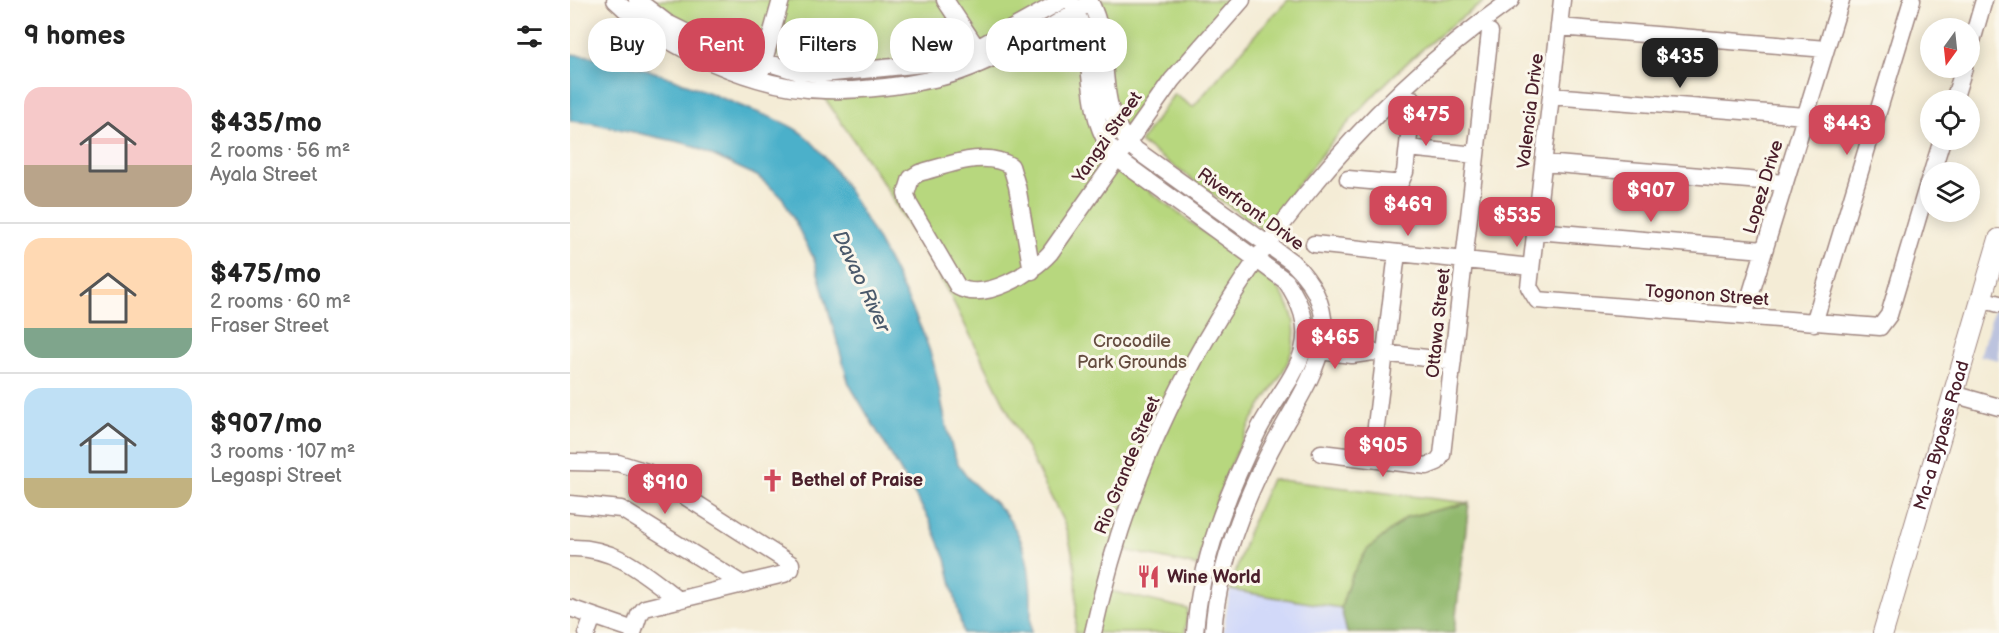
<!DOCTYPE html>
<html lang="en">
<head>
<meta charset="utf-8">
<style>
	body { margin:0; font-family:"Balsamiq Sans",sans-serif; background:#f2f2f2; color:#222; height:100vh; display:flex; flex-direction:column; font-size:22px; white-space:nowrap }
	* { box-sizing:border-box; margin:0 }
	p { font-size:20px; color:#767676 }
	.icon { flex:none; width:33px; height:33px; fill:none; stroke:currentColor; stroke-width:2; stroke-linecap:round; stroke-linejoin:round }
	.map { position:relative; flex:1; overflow:hidden }
	.sheet { display:flex; flex-direction:column; background:#fff; width:570px }
	.sheet>* { flex:none }
	.banner { position:absolute; left:18px; top:18px; width:570px; height:54px; display:flex; gap:12px }
	.needle { width:39px; rotate:195deg }
	.controls { position:absolute; left:1350px; top:18px; display:grid; gap:12px }
	.controls a { display:grid; place-items:center; width:60px; height:60px; border-radius:50%; background:#fff; box-shadow:0 3px 15px #0003; font-size:30px }
	.price { position:absolute; translate:-50% -51px; padding:0 14px; border-radius:12px; background:#d1495b; color:#fff; font-size:20px; line-height:39px; filter:drop-shadow(0 2px 3px #0008) }
	.price::after { content:''; position:absolute; left:50%; top:36px; width:18px; height:14px; margin-left:-9px; background:inherit; clip-path:polygon(0 0,100% 0,50% 100%) }
	.price.current { background:#222; color:#fff }
	ul { padding:0; list-style:none }
	li { display:flex; align-items:center; gap:18px; height:150px; padding:0 24px }
	li+li { border-top:2px solid #e0e0e0 }
	li span { display:grid; place-items:center; flex:none; width:168px; height:120px; border-radius:18px; color:#555 }
	li>.icon { margin-inline-start:auto }
	span .icon { width:72px; height:72px; fill:#fffc; stroke-width:1 }
	li b { font-size:26px }
	h2 { display:flex; justify-content:space-between; align-items:center; height:72px; padding:0 24px; font-size:26px }
	.chip { padding:0 21px; border-radius:24px; background:#fff; box-shadow:0 3px 15px #0003; font-size:21px; line-height:54px }
	.chip.current { background:#d1495b; color:#fff }
	main { display:flex; flex:1; min-height:0 }
	.map>svg:first-child { display:block }
	.built { fill:#d2d9f9 }
	.industrial { fill:#bcc3de }
	.green { fill:#b7d77e; stroke:#807b54; stroke-width:1.5 }
	.forest { fill:#91b86d; stroke:#6e6c4c; stroke-width:1.5 }
	.water { fill:#4bb0ca; stroke:#4a687a; stroke-width:1.5 }
	.lines { fill:none; stroke-linecap:round; stroke-linejoin:round }
	.minor-casing { stroke:#9f8680; stroke-width:19 }
	.major-casing { stroke:#9f8680; stroke-width:22 }
	.minor { stroke:#fff; stroke-width:16 }
	.major { stroke:#fff; stroke-width:20 }
	.labels { text-anchor:middle; stroke-width:6; stroke-linejoin:round; paint-order:stroke }
	.street-label { font-size:18px; fill:#4a1f2b; stroke:#fbf7ec }
	.park-label { font-size:18px; fill:#654d40; stroke:#fbf7ec }
	.poi-label { font-size:18px; font-weight:bold; fill:#4a1f2b; stroke:#fbf7ec; text-anchor:start }
	.water-label { font-size:20px; font-style:italic; fill:#4a596b; stroke:#fbf7ec }
</style>
</head>
<body>
<main>
<section class="sheet">
<h2>9 homes<svg class="icon" aria-label="filters" viewBox="0 0 24 24"><path d="M4 7h16M4 17h16"/><circle cx="9" cy="7" r="2"/><circle cx="15" cy="17" r="2"/></svg></h2>
<ul>
<li><span style="background:linear-gradient(#f6c9c9 65%,#b9a48a 0)"><svg class="icon" aria-label="home" viewBox="0 0 24 24"><path d="M3 11l9-7 9 7M6 9v11h12V9"/></svg></span><div><b>$435/mo</b><p>2 rooms · 56 m²</p><p>Ayala Street</p></div></li>
<li><span style="background:linear-gradient(#ffd9b3 75%,#7fa58c 0)"><svg class="icon" aria-label="home" viewBox="0 0 24 24"><path d="M3 11l9-7 9 7M6 9v11h12V9"/></svg></span><div><b>$475/mo</b><p>2 rooms · 60 m²</p><p>Fraser Street</p></div></li>
<li><span style="background:linear-gradient(#bfe0f5 75%,#c2b280 0)"><svg class="icon" aria-label="home" viewBox="0 0 24 24"><path d="M3 11l9-7 9 7M6 9v11h12V9"/></svg></span><div><b>$907/mo</b><p>3 rooms · 107 m²</p><p>Legaspi Street</p></div></li>
</ul>
</section>
<div class="map">
<svg width="1429" height="633" viewBox="0 0 1429 633">
	<rect width="100%" height="100%" fill="#fbf7ec"/>
	<filter id="ink" filterUnits="userSpaceOnUse"><feTurbulence type="fractalNoise" baseFrequency=".0167" numOctaves="2"/><feDisplacementMap in="SourceGraphic" scale="12" xChannelSelector="R" yChannelSelector="G"/><feConvolveMatrix kernelMatrix="1 2 1 2 8 2 1 2 1" color-interpolation-filters="sRGB"/></filter>
	<filter id="wash" filterUnits="userSpaceOnUse"><feTurbulence type="fractalNoise" baseFrequency=".008" numOctaves="4" result="noise"/><feDisplacementMap in="SourceGraphic" scale="24" xChannelSelector="R" yChannelSelector="G"/><feGaussianBlur stdDeviation="1.35" result="paint"/><feColorMatrix in="noise" values="0 0 0 0 0 0 0 0 0 0 0 0 0 0 0 0 0 1.4 0 .05"/><feComposite in="paint" operator="in"/></filter>
	<g filter="url(#wash)">
		<rect width="100%" height="100%" fill="#f4ecd6"/>
		<path class="built" d="M660,590L771,608L777,633H653Z"/>
		<path class="industrial" d="M1429,293V360L1410,356Z"/>
		<path class="green" d="M82,0H658L594,73L534,157L708,288C719,304 727,319 724,339C721,370 694,397 680,424C657,470 639,517 627,566L550,549L540,591L618,609L615,633H505C508,590 508,564 494,523L380,295L315,186L230,62L151,39L128,29Z
			M718,0H917C827,59 755,144 694,231L570,142L604,94L623,107L690,29Z
			M701,479L899,503L837,517L797,550L780,578L771,608L660,590L678,532Z"/>
		<path class="forest" d="M899,503L884,633H777L771,608L780,578L797,550L837,517Z"/>
		<path class="water" d="M0,54C60,58 109,81 164,103C186,113 210,118 230,132C270,159 343,302 359,349C372,385 372,424 386,459C393,477 411,490 425,503C464,541 461,582 461,633H393L376,559L359,519L279,384L244,259L212,197L187,176L118,144L22,123L0,121Z"/>
	</g>
	<g filter="url(#ink)">
		<g class="lines">
			<defs>
				<path id="minor" d="M45,0C94,48 186,89 255,90C291,91 330,86 364,79C414,68 473,32 516,5
					M67,0L97,23L148,48L229,72L253,74L364,63L407,48L493,0
					M375,0L407,48
					M500,0C533,51 505,122 555,164L716,281C730,302 740,324 733,350C725,379 702,403 689,429C657,493 630,562 625,633
					M519,0C547,51 519,107 566,150L722,262C778,316 749,365 716,422C703,444 691,468 681,491C662,535 646,586 643,633
					M992,0L959,287L967,300L1310,327L1319,315L1360,177
					M989,27L1256,49
					M1400,48L1414,0
					M191,71L211,0
					M981,96L1235,116
					M1384,100L1394,68
					M838,148L906,155
					M974,163L1215,183
					M1362,172L1372,140
					M778,179L822,183L831,181L835,172L843,99
					M966,231L1194,250
					M744,244L961,267
					M462,271L447,186L441,166C414,149 377,166 349,173L341,178L336,194L339,204L388,287C415,302 462,273 480,253L602,80L672,0
					M1411,299L1429,304
					M1174,316L1271,0
					M1244,323L1342,0
					M743,339L783,343L802,351
					M741,350L782,355L803,352L883,361
					M1383,394L1429,407
					M751,453L857,466L867,462L872,455L920,32
					M802,459L827,253
					M0,462L48,463L77,472L221,564V569L214,574L75,608L69,615L63,633
					M0,504L51,509L172,584
					M0,548C45,546 75,574 109,600
					M0,608L64,630
					M17,633L23,616
					M523,633C538,565 558,499 587,435C663,266 789,108 941,0"/>
				<g id="major">
					<path id="s1" d="M1313,633L1429,239"/>
				</g>
			</defs>
			<use href="#minor" class="minor-casing"/>
			<use href="#major" class="major-casing"/>
			<use href="#minor" class="minor"/>
			<use href="#major" class="major"/>
		</g>
	</g>
	<defs>
		<symbol id="church-bare" viewBox="-9 -9 18 18"><path d="M-1.2-6h2.4v3.5h3.3v2.4h-3.3V6h-2.4V-.1h-3.3v-2.4h3.3Z" fill="#d1495b" stroke="#fbf7ec" stroke-width="2.5" paint-order="stroke"/></symbol>
		<symbol id="restaurant-bare" viewBox="-9 -9 18 18"><path d="M-5-6h1v4h1v-4h1v4h1v-4h1v5L-1.5 .5V6h-2V.5L-5-1ZM5-6V6H3V1.5H1.5Q1.5-4 5-6Z" fill="#d1495b" stroke="#fbf7ec" stroke-width="2.5" paint-order="stroke"/></symbol>
	</defs>
	<g fill-rule="evenodd">
		<use href="#church-bare" x="186" y="464" width="33" height="33"/>
		<use href="#restaurant-bare" x="562" y="560" width="33" height="33"/>
	</g>
	<g class="labels">
		<g class="street-label">
			<text transform="translate(960 111) rotate(-83)" y="6">Valencia Drive</text>
			<text transform="translate(537 137) rotate(-55)" y="6">Yangzi Street</text>
			<text transform="translate(1193 187) rotate(-73)" y="6">Lopez Drive</text>
			<text transform="translate(681 209) rotate(36)" y="6">Riverfront Drive</text>
			<text transform="translate(1137 295) rotate(4)" y="6">Togonon Street</text>
			<text transform="translate(868 323) rotate(-84)" y="6">Ottawa Street</text>
			<text dy="6" stroke="none"><textPath href="#s1" startOffset="206">Ma-a Bypass Road</textPath></text>
			<text transform="translate(557 465) rotate(-68)" y="6">Rio Grande Street</text>
		</g>
		<g class="park-label">
			<text x="562" y="347">Crocodile<tspan x="562" dy="21">Park Grounds</tspan></text>
		</g>
		<g class="poi-label">
			<text x="221" y="486">Bethel of Praise</text>
			<text x="597" y="583">Wine World</text>
		</g>
		<g class="water-label">
			<text transform="translate(292 281) rotate(65)" y="7">Davao River</text>
		</g>
	</g>
</svg>
<div class="controls">
<a><svg class="needle" viewBox="-14 -14 28 28"><path d="M0-13l5 13h-10z" fill="#e53935"/><path d="M0 13l5-13h-10z" fill="#767676"/></svg></a>
<a><svg class="icon" aria-label="locate" viewBox="0 0 24 24"><circle cx="12" cy="12" r="6"/><path d="M12 2v4M12 18v4M2 12h4M18 12h4"/></svg></a>
<a><svg class="icon" aria-label="layers" viewBox="0 0 24 24"><path d="M12 4l9 5-9 5-9-5zM3 14l9 5 9-5"/></svg></a>
</div>
<b class="price current" style="left:1110px;top:89px">$435</b>
<b class="price" style="left:856px;top:147px">$475</b>
<b class="price" style="left:1277px;top:156px">$443</b>
<b class="price" style="left:1081px;top:223px">$907</b>
<b class="price" style="left:838px;top:237px">$469</b>
<b class="price" style="left:947px;top:248px">$535</b>
<b class="price" style="left:765px;top:370px">$465</b>
<b class="price" style="left:813px;top:478px">$905</b>
<b class="price" style="left:95px;top:515px">$910</b>
<div class="banner">
<a class="chip">Buy</a>
<a class="chip current">Rent</a>
<a class="chip">Filters</a>
<a class="chip">New</a>
<a class="chip">Apartment</a>
</div>
</div>
</main>
</body>
</html>
